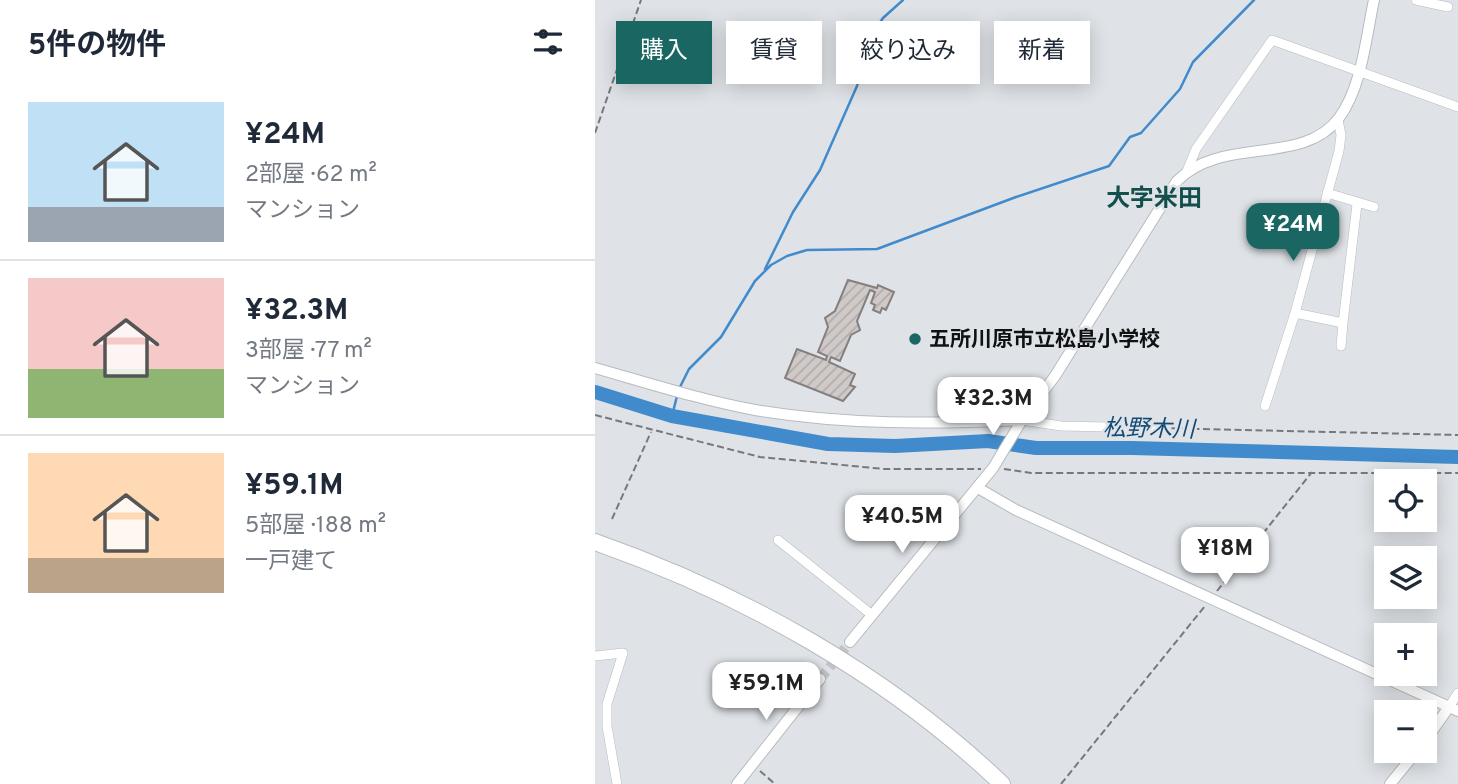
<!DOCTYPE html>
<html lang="ja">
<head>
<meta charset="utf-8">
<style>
	body { margin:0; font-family:Overpass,"Noto Sans JP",sans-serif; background:#f6f6f7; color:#1f2937; height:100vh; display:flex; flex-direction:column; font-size:26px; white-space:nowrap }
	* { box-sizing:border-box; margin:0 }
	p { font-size:23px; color:#747a83 }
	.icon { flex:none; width:38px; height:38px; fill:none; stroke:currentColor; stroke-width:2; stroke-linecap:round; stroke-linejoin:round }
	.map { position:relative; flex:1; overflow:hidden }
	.details { display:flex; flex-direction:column; background:#fff; width:595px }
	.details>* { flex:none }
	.guide { position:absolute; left:21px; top:21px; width:665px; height:63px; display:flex; gap:14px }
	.buttons { position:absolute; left:779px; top:469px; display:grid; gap:14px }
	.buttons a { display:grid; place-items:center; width:63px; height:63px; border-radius:0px; background:#fff; box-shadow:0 4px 18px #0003; font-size:35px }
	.price { position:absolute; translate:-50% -60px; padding:0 16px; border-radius:14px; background:#fff; color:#222; font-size:23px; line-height:46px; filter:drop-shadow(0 2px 4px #0008) }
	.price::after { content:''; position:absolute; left:50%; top:42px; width:21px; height:16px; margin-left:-10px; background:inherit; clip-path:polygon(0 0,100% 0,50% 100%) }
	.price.selected { background:#196662; color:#fff }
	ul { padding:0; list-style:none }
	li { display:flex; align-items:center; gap:21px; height:175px; padding:0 28px }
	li+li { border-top:2px solid #e0e1e3 }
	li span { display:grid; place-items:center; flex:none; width:196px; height:140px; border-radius:0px; color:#555 }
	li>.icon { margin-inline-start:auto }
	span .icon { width:84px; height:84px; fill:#fffc; stroke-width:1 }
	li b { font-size:30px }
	h2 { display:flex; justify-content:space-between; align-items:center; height:84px; padding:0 28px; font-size:30px }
	.pill { padding:0 24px; border-radius:0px; background:#fff; box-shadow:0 4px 18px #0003; font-size:24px; line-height:63px }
	.pill.selected { background:#196662; color:#fff }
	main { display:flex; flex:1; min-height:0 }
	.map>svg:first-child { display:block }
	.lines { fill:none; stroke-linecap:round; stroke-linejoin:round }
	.stream { stroke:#418bcc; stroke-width:2.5 }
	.river { stroke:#418bcc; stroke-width:14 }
	.building { fill:url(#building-hatch); stroke:#857f7f; stroke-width:2 }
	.tertiary-tunnel { stroke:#c0c4c7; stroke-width:10; stroke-dasharray:10 5; stroke-linecap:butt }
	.minor-casing { stroke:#b7bbbe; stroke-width:10 }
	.tertiary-casing { stroke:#b7bbbe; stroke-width:12 }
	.motorway-casing { stroke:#b7bbbe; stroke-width:18 }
	.path { stroke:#76797c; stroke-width:2; stroke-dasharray:7 3.5; stroke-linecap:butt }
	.minor { stroke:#fff; stroke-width:9 }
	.tertiary { stroke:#fff; stroke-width:10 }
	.motorway { stroke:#fff; stroke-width:16 }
	.poi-dot { fill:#196662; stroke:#dfe3e7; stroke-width:2.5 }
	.labels { text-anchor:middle; stroke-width:5; stroke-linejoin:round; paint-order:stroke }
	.poi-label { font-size:21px; font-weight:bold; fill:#0f1112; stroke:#dfe3e7; text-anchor:start }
	.water-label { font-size:23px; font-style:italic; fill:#144a75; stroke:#dfe3e7 }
	.quarter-label { font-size:24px; font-weight:bold; fill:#134f4c; stroke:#dfe3e7 }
</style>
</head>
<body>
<main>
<section class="details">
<h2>5件の物件<svg class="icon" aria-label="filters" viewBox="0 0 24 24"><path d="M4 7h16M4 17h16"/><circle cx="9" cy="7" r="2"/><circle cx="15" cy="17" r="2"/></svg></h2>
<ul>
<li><span style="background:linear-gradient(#bfe0f5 75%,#9aa5b1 0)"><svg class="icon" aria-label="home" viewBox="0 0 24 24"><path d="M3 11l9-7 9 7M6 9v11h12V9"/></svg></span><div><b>¥24M</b><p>2部屋 · 62 m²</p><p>マンション</p></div></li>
<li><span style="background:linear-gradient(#f6c9c9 65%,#8fb573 0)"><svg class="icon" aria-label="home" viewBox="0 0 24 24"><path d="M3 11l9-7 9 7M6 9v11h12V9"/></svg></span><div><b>¥32.3M</b><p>3部屋 · 77 m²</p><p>マンション</p></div></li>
<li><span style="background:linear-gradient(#ffd9b3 75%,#b9a48a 0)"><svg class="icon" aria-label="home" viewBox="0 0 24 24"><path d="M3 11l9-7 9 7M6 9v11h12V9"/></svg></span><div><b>¥59.1M</b><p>5部屋 · 188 m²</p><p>一戸建て</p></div></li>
</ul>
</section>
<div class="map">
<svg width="863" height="784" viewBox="0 0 863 784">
	<defs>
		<pattern id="building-hatch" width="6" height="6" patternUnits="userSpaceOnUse" patternTransform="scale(1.75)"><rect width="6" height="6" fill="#cfc9c8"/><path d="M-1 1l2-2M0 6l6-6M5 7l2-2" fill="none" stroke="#b1acab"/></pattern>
	</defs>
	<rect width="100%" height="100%" fill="#dfe3e7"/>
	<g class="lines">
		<path class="stream" d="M170,269L198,212L225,170L262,86L278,33L288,18L308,0
			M84,389L94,369L126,337L160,281L176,265L192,256L212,250L282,249L421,197L514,166L535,137L546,133L585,89L598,62L659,0
			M77,416L82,396"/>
		<path class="river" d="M0,392L77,416L233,444L300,446L393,441L441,448H537L863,457"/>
	</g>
	<path class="building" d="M253,280L282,288L283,285L299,292L291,310L287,308L285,313L278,310L280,305L276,303L280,292L275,290L262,321L265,330L256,335L245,361L236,357L234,362L260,374L255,385L260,387L248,401L190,378L202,349L231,360L232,356L223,352L233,327L230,318L240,311Z"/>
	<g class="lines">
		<path class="tertiary-tunnel" d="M225,679L255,642"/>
		<defs>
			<path id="minor" d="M821,0L853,7
				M592,171L601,149L677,40L863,107
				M732,193L779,207
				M700,313L748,323L762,204
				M746,346L748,323
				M670,406L700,313L744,151L746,135L743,120
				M427,420L466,426L558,428
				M183,540L277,615
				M0,656L28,653L12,704V726L22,784
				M854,707L863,693"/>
			<path id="tertiary" d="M0,368C53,383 106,400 160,410C248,425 338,424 427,420
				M383,488L421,510L863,711
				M255,642L398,468L427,420L460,376L582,181C627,135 707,167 744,118C767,87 771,37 779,0
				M830,741L854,707
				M142,784L225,679
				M795,784L822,751"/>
			<path id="motorway" d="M0,542C148,594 293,675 407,784"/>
		</defs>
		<use href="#minor" class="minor-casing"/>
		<use href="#tertiary" class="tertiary-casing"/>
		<use href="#motorway" class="motorway-casing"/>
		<path class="path" d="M0,133L46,0
			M0,415L165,457L289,469H386
			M566,428L863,435
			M409,469L436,473H863
			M17,519L56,432
			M622,591L717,472
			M165,771L180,784
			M466,784L610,606"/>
		<use href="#minor" class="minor"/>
		<use href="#tertiary" class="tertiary"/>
		<use href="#motorway" class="motorway"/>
	</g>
	<circle class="poi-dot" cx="320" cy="339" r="7"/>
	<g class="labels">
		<g class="poi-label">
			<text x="334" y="346">五所川原市立松島小学校</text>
		</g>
		<g class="water-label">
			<text transform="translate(554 428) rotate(1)" y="8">松野木川</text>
		</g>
		<g class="quarter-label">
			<text x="559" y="206">大字米田</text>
		</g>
	</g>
</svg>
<div class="buttons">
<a><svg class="icon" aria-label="locate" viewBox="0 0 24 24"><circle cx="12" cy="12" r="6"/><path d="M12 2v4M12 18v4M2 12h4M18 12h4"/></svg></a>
<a><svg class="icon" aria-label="layers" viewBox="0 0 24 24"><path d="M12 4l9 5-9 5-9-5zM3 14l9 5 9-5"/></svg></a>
<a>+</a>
<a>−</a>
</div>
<b class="price selected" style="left:698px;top:263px">¥24M</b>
<b class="price" style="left:398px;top:437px">¥32.3M</b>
<b class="price" style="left:307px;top:555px">¥40.5M</b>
<b class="price" style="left:630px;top:587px">¥18M</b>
<b class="price" style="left:171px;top:722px">¥59.1M</b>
<div class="guide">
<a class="pill selected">購入</a>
<a class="pill">賃貸</a>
<a class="pill">絞り込み</a>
<a class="pill">新着</a>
</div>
</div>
</main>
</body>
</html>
